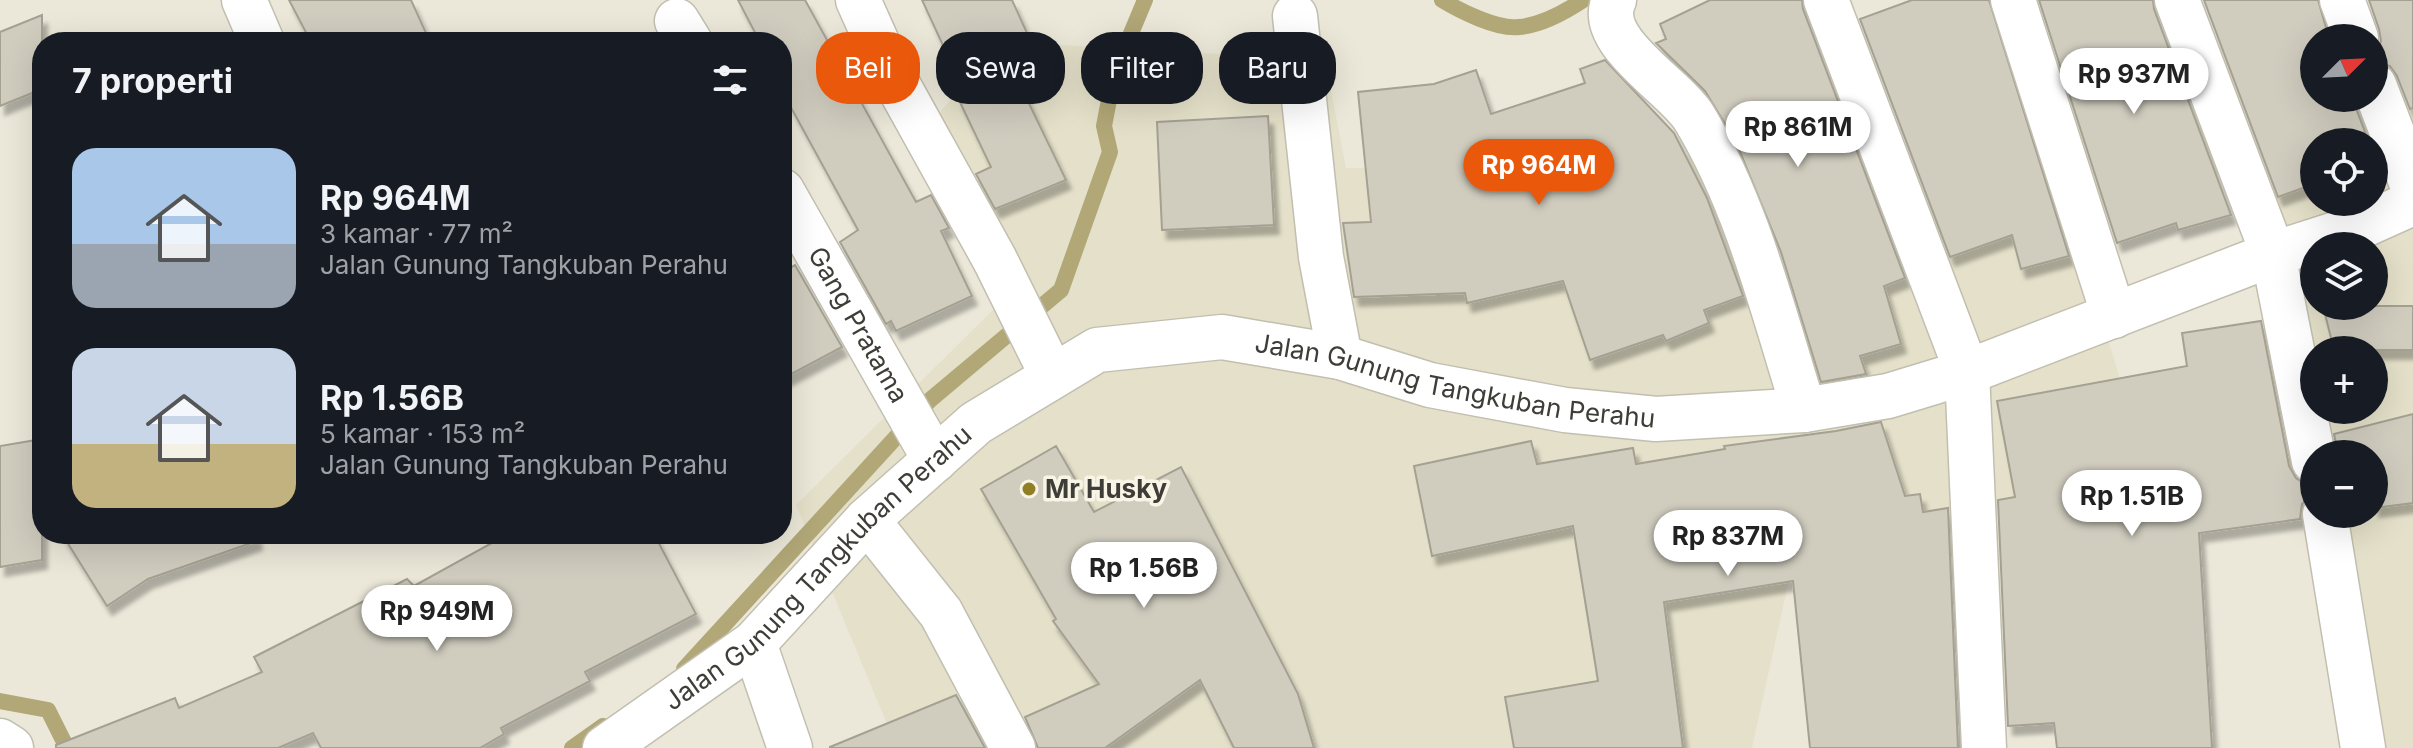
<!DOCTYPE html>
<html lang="id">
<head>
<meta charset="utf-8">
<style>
	body { margin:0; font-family:Inter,sans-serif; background:#20242c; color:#f1f3f6; height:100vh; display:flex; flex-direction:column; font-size:30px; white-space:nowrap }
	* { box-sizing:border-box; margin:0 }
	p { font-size:26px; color:#9ea1a6 }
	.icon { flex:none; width:44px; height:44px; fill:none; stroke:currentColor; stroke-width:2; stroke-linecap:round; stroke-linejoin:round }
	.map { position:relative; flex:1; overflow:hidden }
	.details { position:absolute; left:32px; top:32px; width:760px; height:512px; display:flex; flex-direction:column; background:#171b24; border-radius:32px; box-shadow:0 8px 32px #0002 }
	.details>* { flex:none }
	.banner { position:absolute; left:816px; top:32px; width:760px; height:72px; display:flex; gap:16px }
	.needle { width:52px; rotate:66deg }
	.controls { position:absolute; left:2300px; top:24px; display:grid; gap:16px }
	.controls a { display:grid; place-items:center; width:88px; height:88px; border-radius:50%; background:#171b24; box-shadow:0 8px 32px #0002; font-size:40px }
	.price { position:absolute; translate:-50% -68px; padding:0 18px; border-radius:28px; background:#fff; color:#222; font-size:26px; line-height:52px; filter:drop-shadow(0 2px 4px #0008) }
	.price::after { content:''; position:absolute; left:50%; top:48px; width:24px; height:18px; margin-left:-12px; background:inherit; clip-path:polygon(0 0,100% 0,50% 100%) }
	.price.on { background:#ea580c; color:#fff }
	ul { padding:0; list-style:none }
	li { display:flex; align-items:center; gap:24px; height:200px; padding:0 40px }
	li span { display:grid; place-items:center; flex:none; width:224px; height:160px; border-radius:24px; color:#555 }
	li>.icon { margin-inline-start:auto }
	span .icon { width:96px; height:96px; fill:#fffc; stroke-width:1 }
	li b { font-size:34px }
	h2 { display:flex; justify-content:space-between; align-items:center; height:96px; padding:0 40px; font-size:34px }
	.pill { padding:0 28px; border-radius:32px; background:#171b24; box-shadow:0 8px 32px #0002; font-size:28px; line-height:72px }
	.pill.on { background:#ea580c; color:#fff }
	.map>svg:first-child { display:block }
	.built { fill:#e4e0c9; fill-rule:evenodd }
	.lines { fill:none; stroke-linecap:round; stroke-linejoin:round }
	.stream { stroke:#b1a777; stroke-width:16 }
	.building { fill:#d0cdbf; stroke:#a4a193; stroke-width:2; filter:url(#shadow) }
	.minor-casing { stroke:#c2bfb0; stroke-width:47 }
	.tertiary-casing { stroke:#c2bfb0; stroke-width:47 }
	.minor { stroke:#fff; stroke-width:44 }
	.tertiary { stroke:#fff; stroke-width:44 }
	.poi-dot { fill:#917f26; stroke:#f8f5e6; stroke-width:3 }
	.labels { text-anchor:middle; stroke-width:7; stroke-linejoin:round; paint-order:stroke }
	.street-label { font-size:26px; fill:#3e3d37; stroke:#f8f5e6 }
	.poi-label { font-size:26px; font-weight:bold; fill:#3e3d37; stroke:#f8f5e6; text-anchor:start }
</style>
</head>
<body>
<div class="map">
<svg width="2413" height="748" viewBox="0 0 2413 748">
	<defs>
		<filter id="shadow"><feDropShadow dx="5" dy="9" stdDeviation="2" flood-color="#0004"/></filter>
	</defs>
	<rect width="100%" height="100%" fill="#ebe8d9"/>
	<path class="built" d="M2272,20L2314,98H2374V50L2413,32V748H2348L2332,615L2229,172L2074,222L2148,476L1796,548L1752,748H897L796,505L1002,301L912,140L1008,42L1325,60L1346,168L1562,169L1891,132L2109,34L2132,91ZM2314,142H2374V202H2314ZM2314,246H2374V306H2314ZM2314,350H2374V410H2314ZM2314,454H2374V514H2314Z"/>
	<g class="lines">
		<path class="stream" d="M1442,0C1460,11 1498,30 1519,27C1541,25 1565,12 1583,0
			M684,669L930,400L1061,290L1110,152L1104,126L1114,74L1145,0
			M0,701L48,710L67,748
			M572,748L603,726"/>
	</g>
	<path class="building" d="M289,0H411L430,42H311Z
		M738,0H805L916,202L931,195L949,228L941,231L972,296L896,331L891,321L886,324L840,242L858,230L782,91V42H760Z
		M922,0H1012L1032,44L1006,56L1066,180L995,209L976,174L991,167L958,98L966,95Z
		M1710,0H1802L1803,9L1905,278L1884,286L1901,344L1860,356L1866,374L1821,382L1781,252L1736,142L1705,91L1656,43L1666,39L1660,24Z
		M1912,0H1989L2069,256L2021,269L2012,235L1950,257L1860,19Z
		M2039,0H2153L2154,9L2231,215L2178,230L2176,223L2117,243Z
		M2204,0H2318L2329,38H2314V98H2352L2365,132L2339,142H2314V184L2278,197Z
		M2369,0H2413V108L2410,109L2397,76L2390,66L2374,61L2381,41L2379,29Z
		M42,15V89L0,106V32Z
		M1605,60L1674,133L1707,198L1743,296L1704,310L1709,323L1666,341L1663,335L1590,360L1563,281L1467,303L1465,293L1354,297L1343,223L1371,222L1358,92L1434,84L1476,70L1491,114L1585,83L1580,69Z
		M1268,116L1274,225L1162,230L1157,122Z
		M795,265L842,347L782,379V272Z
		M2323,306H2413V350H2334Z
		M2261,321L2289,466L2296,478L2305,484L2314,485V492L2302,504L2300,519L2199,533L2212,748H2057L2054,723L2008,726L1998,500L2015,497L1997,401L2187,366L2182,333Z
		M2413,414V503L2374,508V454H2338L2334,434Z
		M1881,422L1905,496L1920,494L1923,512L1948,508L1958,748H1810L1793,581L1664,602L1683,748H1514L1505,697L1598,681L1573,526L1432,556L1414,466L1531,441L1537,464L1633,448L1636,464L1725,449L1724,446L1836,431Z
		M42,439V560L0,567V446Z
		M1056,446L1094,512L1181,467L1298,694L1314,748H1234L1200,680L1105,748H1038L1025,717L1099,684L1053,621L1056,619L981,489Z
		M62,534H256L257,541L148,579L107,606Z
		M508,534H654L696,614L585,672L590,681L501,728L504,734L480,748H321L313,733L278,748H56V745L175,698L179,708L262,672L254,657L407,579L414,586Z
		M956,695L985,748H830V747Z"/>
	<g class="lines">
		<defs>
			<g id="minor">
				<path d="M244,0L262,42"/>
				<path d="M858,0L888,67L995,260L1052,375"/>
				<path d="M1614,0C1594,42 1677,87 1695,119C1748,207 1773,312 1804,410"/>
				<path d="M1826,0L1967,372L1984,748"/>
				<path d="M2013,0L2114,316"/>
				<path d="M2177,0L2273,254L2314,461"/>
				<path d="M2342,0L2356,38"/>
				<path d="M1295,16L1321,257L1340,357"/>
				<path d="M677,21L690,42"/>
				<path d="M2374,85L2413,187"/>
				<path id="s1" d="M782,191L935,460"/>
				<path d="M2325,514L2363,748"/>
				<path d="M867,520L941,613L1013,748"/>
				<path d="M754,643L790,748"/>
				<path d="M0,741L11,748"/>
			</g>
			<g id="tertiary">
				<path id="s2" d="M605,748L754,643L867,520L976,423L1097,350L1222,337L1340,357L1430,385L1565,410L1656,419L1804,410L1888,396L1967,372L2273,254L2364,225L2413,203"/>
			</g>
		</defs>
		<use href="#minor" class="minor-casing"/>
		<use href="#tertiary" class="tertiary-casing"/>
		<use href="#minor" class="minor"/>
		<use href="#tertiary" class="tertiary"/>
	</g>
	<circle class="poi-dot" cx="1029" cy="489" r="8"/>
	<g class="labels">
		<g class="street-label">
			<text dy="9" stroke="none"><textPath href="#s1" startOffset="154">Gang Pratama</textPath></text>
			<text dy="9" stroke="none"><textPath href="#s2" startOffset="1000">Jalan Gunung Tangkuban Perahu</textPath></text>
			<text dy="9" stroke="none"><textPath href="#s2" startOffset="280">Jalan Gunung Tangkuban Perahu</textPath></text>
		</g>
		<g class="poi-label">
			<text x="1045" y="498">Mr Husky</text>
		</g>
	</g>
</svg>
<div class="controls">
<a><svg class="needle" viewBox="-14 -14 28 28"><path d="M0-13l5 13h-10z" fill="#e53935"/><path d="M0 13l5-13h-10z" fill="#9ea1a6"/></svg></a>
<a><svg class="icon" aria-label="locate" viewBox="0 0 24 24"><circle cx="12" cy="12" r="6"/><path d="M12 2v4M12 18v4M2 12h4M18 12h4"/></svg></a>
<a><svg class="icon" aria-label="layers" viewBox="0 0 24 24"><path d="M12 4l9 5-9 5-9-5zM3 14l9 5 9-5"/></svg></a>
<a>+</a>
<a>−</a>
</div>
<b class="price" style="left:2134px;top:116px">Rp 937M</b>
<b class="price" style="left:1798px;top:169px">Rp 861M</b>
<b class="price on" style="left:1539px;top:207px">Rp 964M</b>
<b class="price" style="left:2132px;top:538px">Rp 1.51B</b>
<b class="price" style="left:1728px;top:578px">Rp 837M</b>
<b class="price" style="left:1144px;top:610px">Rp 1.56B</b>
<b class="price" style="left:437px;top:653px">Rp 949M</b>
<div class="banner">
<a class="pill on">Beli</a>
<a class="pill">Sewa</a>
<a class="pill">Filter</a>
<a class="pill">Baru</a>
</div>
<section class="details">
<h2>7 properti<svg class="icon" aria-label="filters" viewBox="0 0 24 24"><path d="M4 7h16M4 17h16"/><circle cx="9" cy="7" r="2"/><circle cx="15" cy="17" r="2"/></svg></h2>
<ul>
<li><span style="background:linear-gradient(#a9c7e8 60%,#9aa5b1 0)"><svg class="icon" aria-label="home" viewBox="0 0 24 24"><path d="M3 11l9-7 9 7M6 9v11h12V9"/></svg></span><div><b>Rp 964M</b><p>3 kamar · 77 m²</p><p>Jalan Gunung Tangkuban Perahu</p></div></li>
<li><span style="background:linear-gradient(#c9d6e8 60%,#c2b280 0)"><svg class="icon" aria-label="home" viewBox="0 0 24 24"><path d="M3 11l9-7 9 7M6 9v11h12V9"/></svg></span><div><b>Rp 1.56B</b><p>5 kamar · 153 m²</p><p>Jalan Gunung Tangkuban Perahu</p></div></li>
</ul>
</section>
</div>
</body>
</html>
